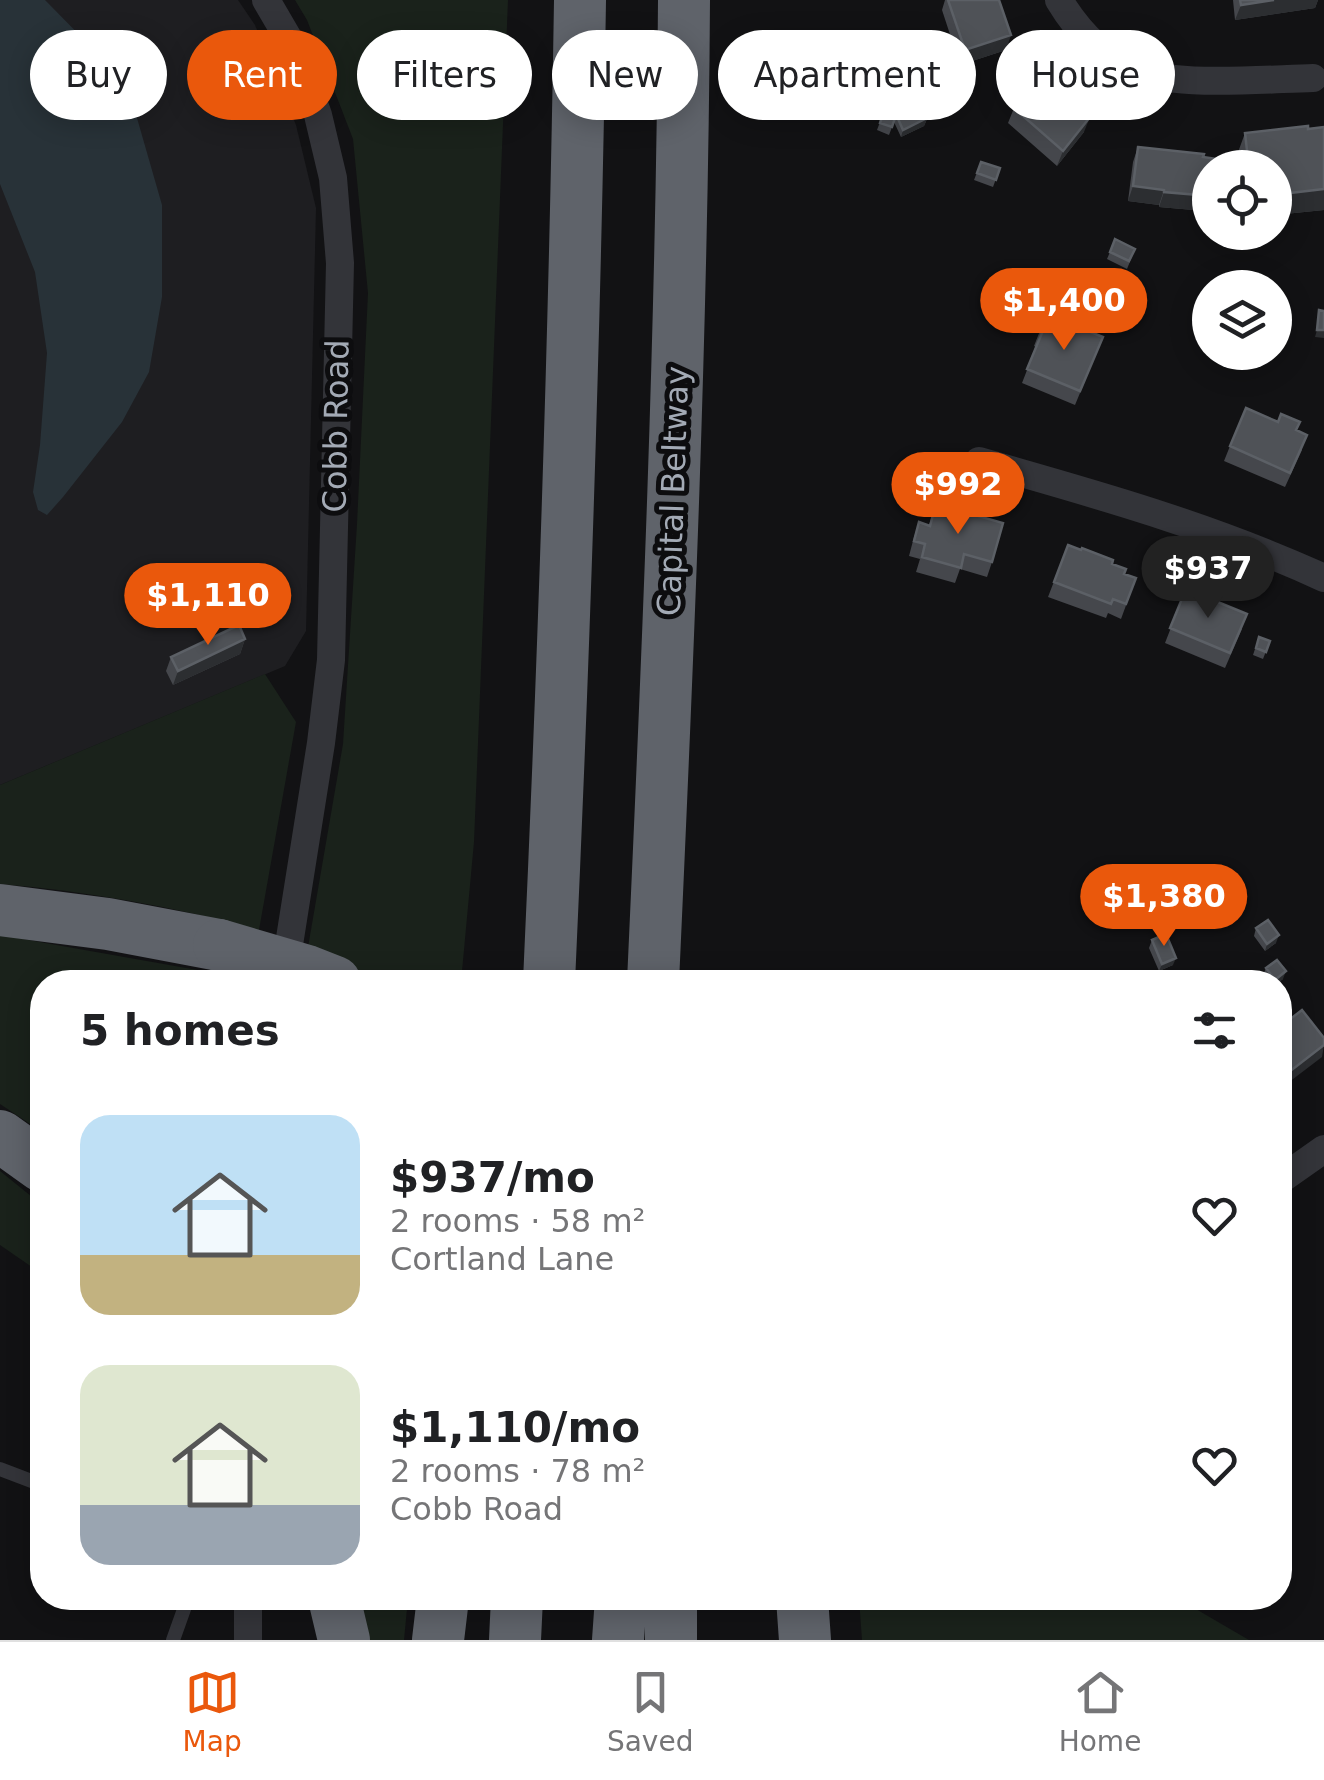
<!DOCTYPE html>
<html lang="en">
<head>
<meta charset="utf-8">
<style>
	body { margin:0; font-family:"DejaVu Sans",sans-serif; background:#f2f2f2; color:#202124; height:100vh; display:flex; flex-direction:column; font-size:38px; white-space:nowrap }
	* { box-sizing:border-box; margin:0 }
	p { font-size:32px; color:#757577 }
	.icon { flex:none; width:55px; height:55px; fill:none; stroke:currentColor; stroke-width:2; stroke-linecap:round; stroke-linejoin:round }
	.map { position:relative; flex:1; overflow:hidden }
	.drawer { position:absolute; left:30px; top:970px; width:1262px; height:640px; display:flex; flex-direction:column; background:#fff; border-radius:40px; box-shadow:0 5px 25px #0003 }
	.drawer>* { flex:none }
	.hud { position:absolute; left:30px; top:30px; width:1265px; height:90px; display:flex; gap:20px }
	.controls { position:absolute; left:1192px; top:150px; display:grid; gap:20px }
	.controls a { display:grid; place-items:center; width:100px; height:100px; border-radius:50%; background:#fff; box-shadow:0 5px 25px #0003; font-size:50px }
	.price { position:absolute; translate:-50% -85px; padding:0 22px; border-radius:35px; background:#ea580c; color:#fff; font-size:32px; line-height:65px; filter:drop-shadow(0 2px 5px #0008) }
	.price::after { content:''; position:absolute; left:50%; top:60px; width:30px; height:22px; margin-left:-15px; background:inherit; clip-path:polygon(0 0,100% 0,50% 100%) }
	.price.current { background:#222; color:#fff }
	ul { padding:0; list-style:none }
	li { display:flex; align-items:center; gap:30px; height:250px; padding:0 50px }
	li span { display:grid; place-items:center; flex:none; width:280px; height:200px; border-radius:30px; color:#555 }
	li>.icon { margin-inline-start:auto }
	span .icon { width:120px; height:120px; fill:#fffc; stroke-width:1 }
	li b { font-size:42px }
	h2 { display:flex; justify-content:space-between; align-items:center; height:120px; padding:0 50px; font-size:42px }
	.tag { padding:0 35px; border-radius:45px; background:#fff; box-shadow:0 5px 25px #0003; font-size:35px; line-height:90px }
	.tag.current { background:#ea580c; color:#fff }
	.tabs { display:flex; justify-content:space-around; align-items:center; height:140px; border-top:2px solid #e0e0e0; background:#fff; font-size:28px; color:#757577 }
	.tabs a { display:grid; justify-items:center; gap:5px }
	.tabs .current { color:#ea580c }
	.map>svg:first-child { display:block }
	.built { fill:#1e1e21 }
	.green { fill:#1a221b }
	.water { fill:#283238 }
	.lines { fill:none; stroke-linecap:round; stroke-linejoin:round }
	.lane { stroke:#333439; stroke-width:14 }
	.street { stroke:#333439; stroke-width:28 }
	.highway { stroke:#5f636a; stroke-width:52 }
	.highway-bridge { stroke:#5f636a; stroke-width:52 }
	.wall { fill:#45474c }
	.shaded-wall { fill:#2c2e31 }
	.building { fill:#4f5257; stroke:#5c6066; stroke-width:2.5 }
	.labels { text-anchor:middle; stroke-width:10; stroke-linejoin:round; paint-order:stroke }
	.street-label { font-size:32px; fill:#a3aab5; stroke:#0d0d0f }
</style>
</head>
<body>
<div class="map">
<svg width="1324" height="1640" viewBox="0 0 1324 1640">
	<rect width="100%" height="100%" fill="#121214"/>
	<path class="built" d="M0,0H238L255,25L296,125L316,208L306,631L285,666L0,785Z"/>
	<path class="green" d="M295,0H508L474,842L461,982H302L343,744L357,524L368,293L353,139L307,20Z
		M265,674L296,722L259,930C175,907 87,891 0,884V785Z
		M0,935L237,977V982H42V1132L0,1104Z
		M0,1171L42,1205V1274L0,1245Z
		M358,1598H408L404,1640H366Z
		M859,1598H1177L1249,1640H862Z"/>
	<path class="water" d="M0,0H45L99,55L137,118L162,205V297L149,372L122,422L63,497L47,515L38,510L33,492L40,445L47,353L35,272L0,184Z"/>
	<g class="lines">
		<path class="lane" d="M0,1469L42,1485
			M173,1640L188,1598"/>
		<path class="street" d="M266,0L294,48L318,115L333,178L340,263L331,660L321,743L284,976
			M1059,0C1077,30 1103,58 1137,71C1178,87 1267,79 1313,78
			M979,461C1096,494 1213,527 1324,578
			M1280,1180L1324,1149
			M248,1598V1640"/>
		<path class="highway" d="M0,910L108,924L219,945
			M549,982C564,655 575,328 580,0
			M653,982C668,655 682,328 684,0
			M0,1136L42,1166
			M334,1598L344,1640
			M802,1598L805,1640
			M438,1640L443,1598
			M515,1640L517,1598
			M618,1640L621,1598
			M671,1640V1598"/>
		<path class="highway-bridge" d="M219,945L307,971L335,982"/>
	</g>
	<path class="wall" d="M945,0H999L1006,50L960,65L942,10Z
		M1233,0H1318L1315,8L1235,20Z
		M874,46L896,52L888,67L880,68L872,63L871,53Z
		M876,87L898,98L896,105L880,107V105L875,106L874,94Z
		M923,103L937,114L927,119L924,126L901,137L894,122L889,135L877,130L883,114L895,118L896,114L922,108Z
		M1014,108L1084,132L1057,166L1008,123Z
		M1324,127V210L1275,215V168H1239L1237,155L1245,133Z
		M1138,147L1203,157L1210,168V226L1203,225L1205,211L1159,207V205L1128,201L1133,162Z
		M981,162L1000,168L993,187L974,180Z
		M1135,249L1127,269L1107,259L1110,252Z
		M1047,313L1067,333L1097,352L1075,405L1022,383L1036,347L1034,346Z
		M1296,430L1302,450L1285,487L1224,461L1230,446Z
		M936,504L992,562L987,577L960,569L955,583L916,572L920,559L909,556L914,537L919,522L929,525Z
		M1068,545L1112,564L1124,574L1136,578L1121,619L1108,613L1106,618L1048,597Z
		M1186,589L1242,629L1225,668L1165,643Z
		M1259,637L1270,641L1263,659L1253,655Z
		M245,639L240,654L173,685L166,671L171,657Z
		M1256,928L1276,943L1265,951L1254,936Z
		M1152,940L1173,965L1159,971L1149,948Z
		M1266,968L1283,979L1279,982H1269L1263,975Z"/>
	<path class="shaded-wall" d="M1274,0H1318L1315,8L1235,20L1241,5Z
		M1011,35L1006,50L960,65L965,50Z
		M896,52L888,67L880,68L882,60Z
		M898,98L896,105L880,107L883,100Z
		M940,107L937,114L927,119L924,126L901,137L903,130L926,119L928,112Z
		M1090,117L1084,132L1057,166L1063,151Z
		M1133,186L1164,190L1159,205L1128,201Z
		M1324,189V210L1275,215V210L1281,194Z
		M1164,192L1210,196L1205,211L1159,207Z
		M1208,211H1210V226L1203,225Z
		M1317,330H1324V338L1315,337Z
		M245,639L240,654L173,685L178,671Z
		M1279,935L1276,943L1265,951L1267,944Z
		M1176,958L1173,965L1159,971L1162,964Z
		M1286,971L1283,979L1279,982H1274L1275,980Z
		M1324,1045L1322,1057L1280,1089V1079Z
		M1280,1503H1288L1283,1518H1280Z"/>
	<path class="building" d="M948,0H999L1011,35L965,50Z
		M1240,0H1274L1241,5Z
		M874 49a11 11 0 1 1 22 0a11 11 0 1 1-22 0Z
		M1038,79L1090,117L1063,151L1014,108Z
		M897,83L898,98L883,100L882,98H878L876,87Z
		M935,97L940,107L928,112L923,103Z
		M920,103L927,118L903,130L896,114Z
		M883,114L895,118L892,127L880,123Z
		M1308,126V129L1324,127V189L1281,194L1279,174H1275V168H1249L1245,133Z
		M1138,147L1204,154L1203,157L1217,159L1216,168H1210V211H1208L1210,196L1164,192V190L1133,186Z
		M981,162L1000,168L996,180L977,173Z
		M1115,239L1135,249L1129,261L1110,252Z
		M1319,310L1324,311V330H1317Z
		M1047,313L1071,323L1067,333L1072,335L1076,326L1103,337L1080,391L1027,369L1042,333L1039,331Z
		M1246,408L1278,422L1281,414L1300,422L1296,430L1307,435L1290,473L1230,446Z
		M936,504L1003,523L992,562L964,554L961,568L922,557L925,544L914,541L919,522L930,526Z
		M1068,545L1081,550L1082,548L1113,560L1112,564L1126,569L1124,574L1136,578L1126,604L1113,599L1111,604L1054,582Z
		M1186,589L1247,614L1230,653L1170,628Z
		M239,625L245,639L178,671L171,657Z
		M1259,637L1270,641L1266,652L1256,648Z
		M1268,920L1279,935L1267,944L1256,928Z
		M1166,934L1176,958L1162,964L1152,940Z
		M1277,960L1286,971L1275,980L1266,968Z
		M1302,1010L1324,1038V1045L1280,1079V1027Z
		M1280,1467H1287L1288,1503H1280Z
		M1280,1510H1286V1525H1280Z"/>
	<g class="labels">
		<g class="street-label">
			<text transform="translate(336 426) rotate(-89)" y="11">Cobb Road</text>
			<text transform="translate(673 491) rotate(-88)" y="11">Capital Beltway</text>
		</g>
	</g>
</svg>
<div class="controls">
<a><svg class="icon" aria-label="locate" viewBox="0 0 24 24"><circle cx="12" cy="12" r="6"/><path d="M12 2v4M12 18v4M2 12h4M18 12h4"/></svg></a>
<a><svg class="icon" aria-label="layers" viewBox="0 0 24 24"><path d="M12 4l9 5-9 5-9-5zM3 14l9 5 9-5"/></svg></a>
</div>
<b class="price" style="left:1064px;top:353px">$1,400</b>
<b class="price" style="left:958px;top:537px">$992</b>
<b class="price current" style="left:1208px;top:621px">$937</b>
<b class="price" style="left:208px;top:648px">$1,110</b>
<b class="price" style="left:1164px;top:949px">$1,380</b>
<div class="hud">
<a class="tag">Buy</a>
<a class="tag current">Rent</a>
<a class="tag">Filters</a>
<a class="tag">New</a>
<a class="tag">Apartment</a>
<a class="tag">House</a>
</div>
<section class="drawer">
<h2>5 homes<svg class="icon" aria-label="filters" viewBox="0 0 24 24"><path d="M4 7h16M4 17h16"/><circle cx="9" cy="7" r="2"/><circle cx="15" cy="17" r="2"/></svg></h2>
<ul>
<li><span style="background:linear-gradient(#bfe0f5 70%,#c2b280 0)"><svg class="icon" aria-label="home" viewBox="0 0 24 24"><path d="M3 11l9-7 9 7M6 9v11h12V9"/></svg></span><div><b>$937/mo</b><p>2 rooms · 58 m²</p><p>Cortland Lane</p></div><svg class="icon" aria-label="heart" viewBox="0 0 24 24"><path d="M12 20l-8-8c-3-5 5-10 8-4 3-6 11-1 8 4z"/></svg></li>
<li><span style="background:linear-gradient(#dfe7d0 70%,#9aa5b1 0)"><svg class="icon" aria-label="home" viewBox="0 0 24 24"><path d="M3 11l9-7 9 7M6 9v11h12V9"/></svg></span><div><b>$1,110/mo</b><p>2 rooms · 78 m²</p><p>Cobb Road</p></div><svg class="icon" aria-label="heart" viewBox="0 0 24 24"><path d="M12 20l-8-8c-3-5 5-10 8-4 3-6 11-1 8 4z"/></svg></li>
</ul>
</section>
</div>
<nav class="tabs">
<a class="current"><svg class="icon" aria-label="map" viewBox="0 0 24 24"><path d="M3 6l6-2 6 2 6-2v14l-6 2-6-2-6 2zM9 4v14M15 6v14"/></svg>Map</a>
<a><svg class="icon" aria-label="saved" viewBox="0 0 24 24"><path d="M7 4h10v16l-5-4-5 4z"/></svg>Saved</a>
<a><svg class="icon" aria-label="home" viewBox="0 0 24 24"><path d="M3 11l9-7 9 7M6 9v11h12V9"/></svg>Home</a>
</nav>
</body>
</html>
